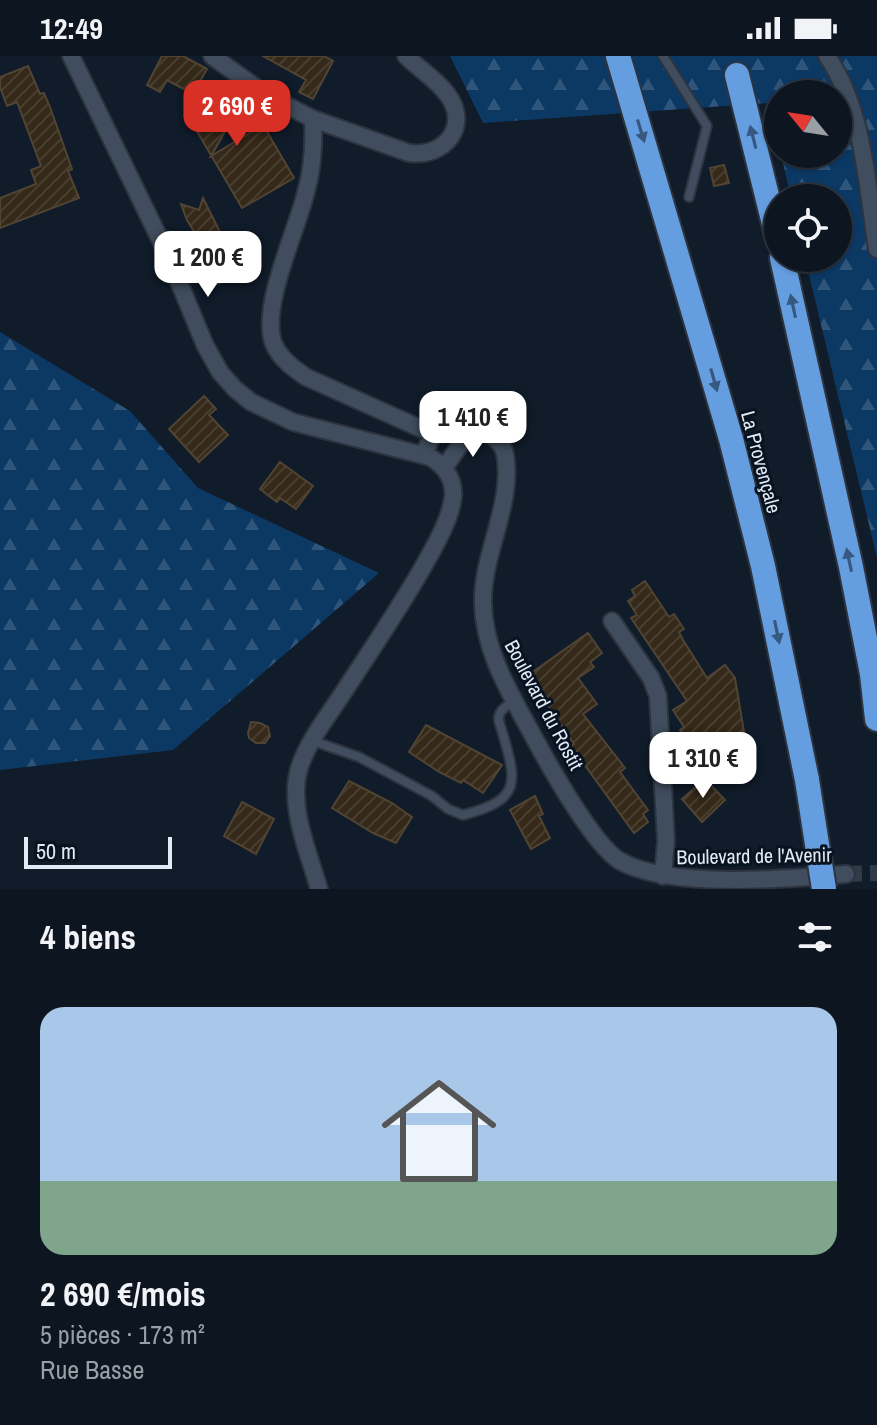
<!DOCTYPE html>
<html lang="fr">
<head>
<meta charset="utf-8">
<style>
	body { margin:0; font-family:"Archivo Narrow",sans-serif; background:#1a222d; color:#f1f3f6; height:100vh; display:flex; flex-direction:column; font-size:30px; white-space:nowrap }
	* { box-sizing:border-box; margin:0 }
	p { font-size:26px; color:#9a9fa5 }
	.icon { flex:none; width:44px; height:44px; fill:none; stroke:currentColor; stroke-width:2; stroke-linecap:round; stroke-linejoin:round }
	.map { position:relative; height:833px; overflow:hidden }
	.sheet { display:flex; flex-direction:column; background:#0c1520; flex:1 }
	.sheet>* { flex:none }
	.needle { width:52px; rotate:300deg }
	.buttons { position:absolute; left:764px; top:24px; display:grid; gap:16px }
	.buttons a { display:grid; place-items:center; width:88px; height:88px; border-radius:50%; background:#0c1520; box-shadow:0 2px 6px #0004,0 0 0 2px #2c343e; font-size:40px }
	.scale { position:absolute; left:24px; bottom:20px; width:148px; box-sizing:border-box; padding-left:8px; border:4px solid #e2eaf4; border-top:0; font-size:22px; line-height:28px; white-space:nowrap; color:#e2eaf4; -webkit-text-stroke:6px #081321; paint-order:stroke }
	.price { position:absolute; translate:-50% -68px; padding:0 18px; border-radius:16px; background:#fff; color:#222; font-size:26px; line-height:52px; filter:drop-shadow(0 2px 4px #0008) }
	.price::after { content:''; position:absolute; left:50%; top:48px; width:24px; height:18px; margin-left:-12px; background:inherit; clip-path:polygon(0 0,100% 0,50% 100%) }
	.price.selected { background:#d93025; color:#fff }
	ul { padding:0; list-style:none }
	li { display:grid; align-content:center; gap:16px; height:424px; padding:0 40px }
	li span { display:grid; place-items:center; height:248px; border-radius:24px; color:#555 }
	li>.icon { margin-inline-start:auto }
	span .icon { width:144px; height:144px; fill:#fffc; stroke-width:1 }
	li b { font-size:34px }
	h2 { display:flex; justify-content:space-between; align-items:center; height:96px; padding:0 40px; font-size:34px }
	.status { display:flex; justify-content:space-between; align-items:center; height:56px; padding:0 40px; background:#0c1520; direction:ltr }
	.status svg { height:22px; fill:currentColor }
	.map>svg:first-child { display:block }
	.forest { fill:url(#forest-firs) }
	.building { fill:url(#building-hatch); stroke:#514433; stroke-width:2 }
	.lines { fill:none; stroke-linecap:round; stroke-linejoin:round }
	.minor-tunnel { stroke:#303b48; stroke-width:16; stroke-dasharray:16 8; stroke-linecap:butt }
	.service-casing { stroke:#2e343f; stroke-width:12 }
	.minor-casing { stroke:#2e343f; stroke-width:20 }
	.motorway-casing { stroke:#2e343f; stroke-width:28 }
	.service { stroke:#3f4d5e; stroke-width:8 }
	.minor { stroke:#3f4d5e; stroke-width:16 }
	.motorway { stroke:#649ee1; stroke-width:24 }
	.motorway-bridge-casing { stroke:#2e343f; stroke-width:28; stroke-linecap:butt }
	.motorway-bridge { stroke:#649ee1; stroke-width:24 }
	.oneway { fill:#365881 }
	.labels { text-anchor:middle; stroke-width:6; stroke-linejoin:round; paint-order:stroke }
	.street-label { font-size:20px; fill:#e2eaf4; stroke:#081321 }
</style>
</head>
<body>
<div class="status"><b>12:49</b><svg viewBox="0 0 49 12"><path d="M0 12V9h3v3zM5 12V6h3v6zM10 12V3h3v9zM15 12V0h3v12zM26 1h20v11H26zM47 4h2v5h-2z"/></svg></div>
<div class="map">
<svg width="877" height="833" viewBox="0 0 877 833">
	<defs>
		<pattern id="forest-firs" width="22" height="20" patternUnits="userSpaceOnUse" patternTransform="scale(2)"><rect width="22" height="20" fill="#0c3864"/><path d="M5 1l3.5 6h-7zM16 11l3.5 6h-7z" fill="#2f557b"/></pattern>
		<pattern id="building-hatch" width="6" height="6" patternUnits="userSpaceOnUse" patternTransform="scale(2)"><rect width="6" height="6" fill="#352919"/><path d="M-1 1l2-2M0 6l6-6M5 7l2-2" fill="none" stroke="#483e30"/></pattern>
	</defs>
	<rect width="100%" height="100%" fill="#101c2a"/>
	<path class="forest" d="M450,0H877V502L805,202H838V142H791L781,98H838V38H778V87L768,47L483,67Z
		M0,276L130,355L198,432L379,517L173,694L0,714Z"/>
	<path class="building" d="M162,0H183L207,13L193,38L167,24L160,36L147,29Z
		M263,0H324L333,5L313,43L299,36L306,24Z
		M28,10L40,38L44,37L50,51L72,113L68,115L79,142L0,172V142L36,128L31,114L41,110L17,46L7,50L0,31V21Z
		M200,26L241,48L211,100L263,69L294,122L242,152L185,55Z
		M724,109L729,127L714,130L710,112Z
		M203,142L220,176L236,216L227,219L229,224L214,229L195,183L198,182L187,164L181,148L199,154Z
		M204,340L216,353L209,359L228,379L199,406L169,373Z
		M280,406L313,430L296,453L280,442L277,446L260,433Z
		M645,525L669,561L674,558L684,573L679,576L683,584L707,622L725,609L735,622L745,682L690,717L678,697L683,694L678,686L685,681L680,674L684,671L673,654L687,645L631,562L637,559L628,545L635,540L632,534Z
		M588,577L602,597L590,606L594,611L578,622L597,648L583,658L625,712L620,716L648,754L643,758L648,766L634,777L571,690L574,688L548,650L552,648L530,618Z
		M251,666L260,667L268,671L270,680L265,687H256L249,682L248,677Z
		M426,669L502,709L483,737L463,724L461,727L439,716L409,696Z
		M705,723L725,744L702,766L682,743Z
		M349,725L392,747L412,761L396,787L373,777L332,752Z
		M535,740L543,758L539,760L550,782L531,793L510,754Z
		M242,746L274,763L256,798L224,780Z"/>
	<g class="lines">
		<path class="minor-tunnel" d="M846,818L877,817"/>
		<defs>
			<path id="service" d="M663,0L707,70L689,141
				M313,685L359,701L432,740L448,753L463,759C522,744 517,726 502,675C500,669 497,663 500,657C503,652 509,648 514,644"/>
			<path id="minor" d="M71,0L169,202L205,289L220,316L235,333L251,346L293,366L430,401C445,410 455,424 453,442C450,463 437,486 427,504C402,549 373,591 345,634C329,659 308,684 299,713C288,751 309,797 319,833
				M212,0L265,38L313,63L409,97C445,102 471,69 447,38C436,23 419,13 406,0
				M827,0C864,54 867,130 877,193
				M313,63C314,87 313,112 306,136C297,174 261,249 273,286C279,302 293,312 306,321L433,378
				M424,399C428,390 431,378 439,373C459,362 500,375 505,398C514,448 482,497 483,547C484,595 509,635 531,676C547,706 593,789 620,805C670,833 788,823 846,818
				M444,412L472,372
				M612,565L651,622L658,640L666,785L663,820"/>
			<path id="motorway" d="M618,0L731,383L763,510L807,724
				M737,19L778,184
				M782,202L851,511L872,618L877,663"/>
		</defs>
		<use href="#service" class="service-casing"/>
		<use href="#minor" class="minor-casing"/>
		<use href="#motorway" class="motorway-casing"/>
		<use href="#service" class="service"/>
		<use href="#minor" class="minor"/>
		<use href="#motorway" class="motorway"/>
		<defs>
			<path id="motorway-bridge" d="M807,724L824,833"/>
		</defs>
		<use href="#motorway-bridge" class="motorway-bridge-casing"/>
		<use href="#motorway-bridge" class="motorway-bridge"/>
	</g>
	<defs><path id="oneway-solid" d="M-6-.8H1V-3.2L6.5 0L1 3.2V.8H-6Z" transform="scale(2)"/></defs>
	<g class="oneway">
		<use href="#oneway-solid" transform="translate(641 75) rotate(73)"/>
		<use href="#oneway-solid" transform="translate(753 81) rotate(-104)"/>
		<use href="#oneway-solid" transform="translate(793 250) rotate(-102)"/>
		<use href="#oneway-solid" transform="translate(714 324) rotate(74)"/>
		<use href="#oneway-solid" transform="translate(849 504) rotate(-102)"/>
		<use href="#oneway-solid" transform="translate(777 576) rotate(78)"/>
	</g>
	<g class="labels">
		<g class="street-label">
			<text transform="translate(761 406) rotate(75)" y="7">La Provençale</text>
			<text transform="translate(544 649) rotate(62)" y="7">Boulevard du Rostit</text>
			<text transform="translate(754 800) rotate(-1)" y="7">Boulevard de l'Avenir</text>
		</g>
	</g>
</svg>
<div class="buttons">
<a><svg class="needle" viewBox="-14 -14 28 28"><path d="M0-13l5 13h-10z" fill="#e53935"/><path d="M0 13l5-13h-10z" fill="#9a9fa5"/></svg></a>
<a><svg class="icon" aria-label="locate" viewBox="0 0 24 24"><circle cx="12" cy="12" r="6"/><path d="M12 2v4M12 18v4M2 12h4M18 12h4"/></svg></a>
</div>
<div class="scale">50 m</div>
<b class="price selected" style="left:237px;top:92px">2 690 €</b>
<b class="price" style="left:208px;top:243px">1 200 €</b>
<b class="price" style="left:473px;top:403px">1 410 €</b>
<b class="price" style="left:703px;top:744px">1 310 €</b>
</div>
<section class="sheet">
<h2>4 biens<svg class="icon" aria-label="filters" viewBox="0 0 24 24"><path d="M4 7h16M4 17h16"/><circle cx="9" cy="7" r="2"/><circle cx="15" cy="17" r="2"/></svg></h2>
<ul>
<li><span style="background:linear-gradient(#a9c7e8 70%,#7fa58c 0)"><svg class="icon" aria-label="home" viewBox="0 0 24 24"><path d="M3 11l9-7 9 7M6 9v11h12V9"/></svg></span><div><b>2 690 €/mois</b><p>5 pièces · 173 m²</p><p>Rue Basse</p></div></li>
</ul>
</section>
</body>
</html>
